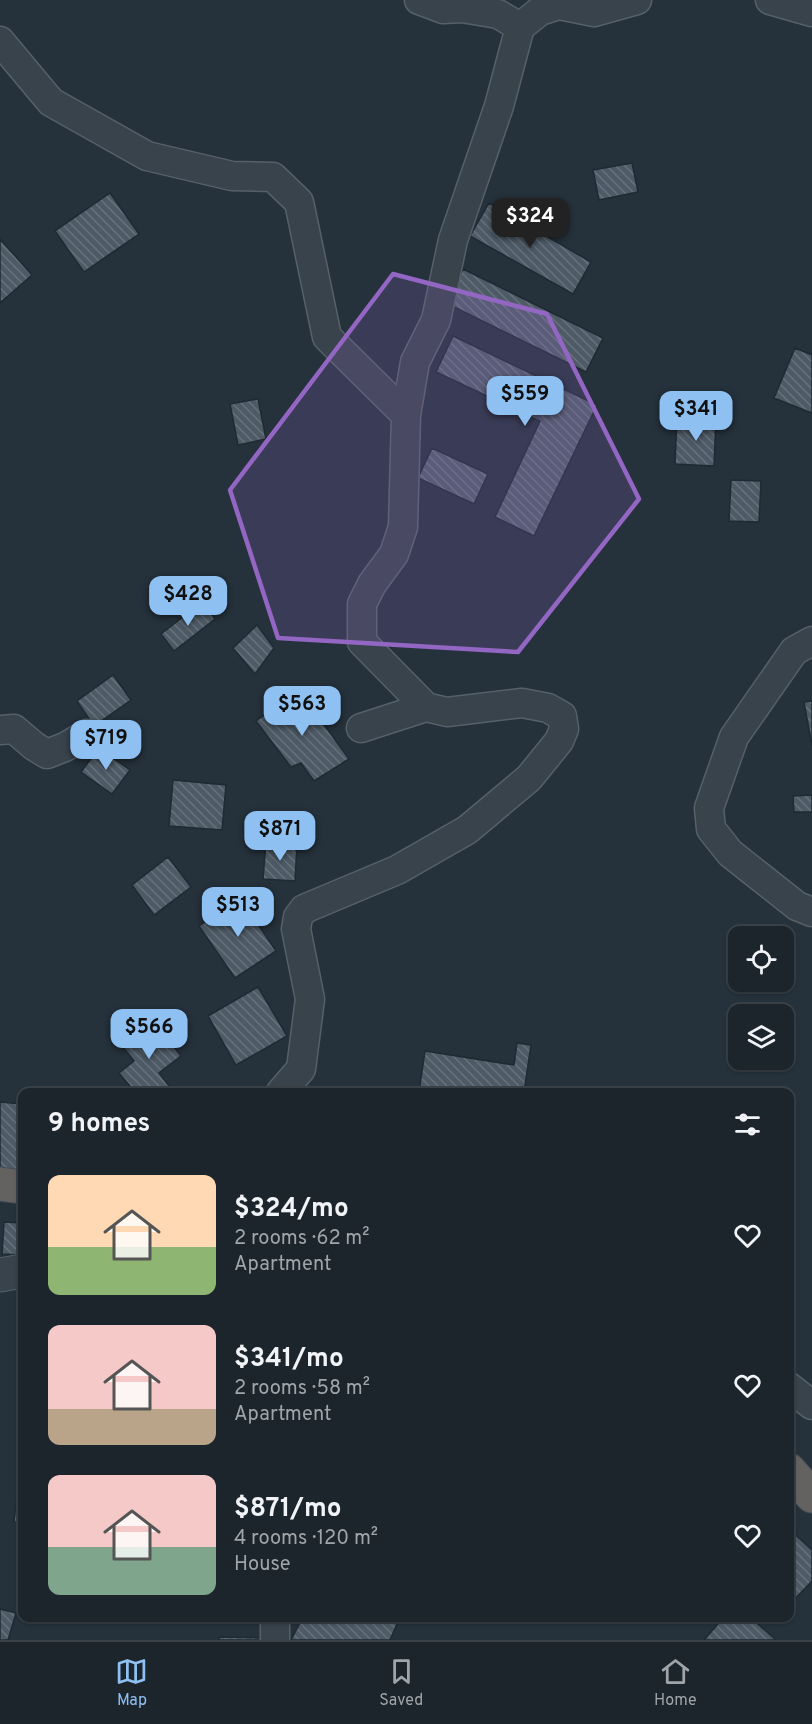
<!DOCTYPE html>
<html lang="en">
<head>
<meta charset="utf-8">
<style>
	body { margin:0; font-family:Overpass,sans-serif; background:#293138; color:#f1f3f6; height:100vh; display:flex; flex-direction:column; font-size:22px; white-space:nowrap }
	* { box-sizing:border-box; margin:0 }
	p { font-size:20px; color:#a0a5a9 }
	.icon { flex:none; width:33px; height:33px; fill:none; stroke:currentColor; stroke-width:2; stroke-linecap:round; stroke-linejoin:round }
	.map { position:relative; flex:1; overflow:hidden }
	.panel { position:absolute; left:18px; top:1088px; width:776px; height:534px; display:flex; flex-direction:column; background:#1c252c; border-radius:12px; box-shadow:0 2px 4px #0004,0 0 0 2px #3a4248 }
	.panel>* { flex:none }
	.fabs { position:absolute; left:728px; top:926px; display:grid; gap:12px }
	.fabs a { display:grid; place-items:center; width:66px; height:66px; border-radius:12px; background:#1c252c; box-shadow:0 2px 4px #0004,0 0 0 2px #3a4248; font-size:30px }
	.price { position:absolute; translate:-50% -51px; padding:0 14px; border-radius:12px; background:#8ec0f2; color:#111; font-size:20px; line-height:39px; filter:drop-shadow(0 2px 3px #0008) }
	.price::after { content:''; position:absolute; left:50%; top:36px; width:18px; height:14px; margin-left:-9px; background:inherit; clip-path:polygon(0 0,100% 0,50% 100%) }
	.price.selected { background:#222; color:#fff }
	ul { padding:0; list-style:none }
	li { display:flex; align-items:center; gap:18px; height:150px; padding:0 30px }
	li span { display:grid; place-items:center; flex:none; width:168px; height:120px; border-radius:12px; color:#555 }
	li>.icon { margin-inline-start:auto }
	span .icon { width:72px; height:72px; fill:#fffc; stroke-width:1 }
	li b { font-size:26px }
	h2 { display:flex; justify-content:space-between; align-items:center; height:72px; padding:0 30px; font-size:26px }
	.tabs { display:flex; justify-content:space-around; align-items:center; height:84px; border-top:2px solid #3a4248; background:#1c252c; font-size:16px; color:#a0a5a9 }
	.tabs a { display:grid; justify-items:center; gap:3px }
	.tabs .selected { color:#8ec0f2 }
	.map>svg:first-child { display:block }
	.building { fill:url(#building-back-hatch); stroke:#1f2a33; stroke-width:1.5 }
	.lines { fill:none; stroke-linecap:round; stroke-linejoin:round }
	.minor-casing { stroke:#56606a; stroke-width:31 }
	.tertiary-casing { stroke:#56606a; stroke-width:35 }
	.trunk-casing { stroke:#434d57; stroke-width:35 }
	.minor { stroke:#38434c; stroke-width:28 }
	.tertiary { stroke:#38434c; stroke-width:33 }
	.trunk { stroke:#646261; stroke-width:33 }
	.marked { fill:#9266c2; fill-opacity:0.2; stroke:#9266c2; stroke-width:4.5; stroke-linejoin:round }
</style>
</head>
<body>
<div class="map">
<svg width="812" height="1640" viewBox="0 0 812 1640">
	<defs>
		<pattern id="building-back-hatch" width="6" height="6" patternUnits="userSpaceOnUse" patternTransform="scale(1.5)"><rect width="6" height="6" fill="#4e5b67"/><path d="M-1 5l2 2M0 0l6 6M5-1l2 2" fill="none" stroke="#65717b"/></pattern>
	</defs>
	<rect width="100%" height="100%" fill="#25313b"/>
	<path class="building" d="M632,163L638,192L599,200L593,170Z
		M110,193L139,234L84,272L55,231Z
		M489,203L591,262L573,294L470,236Z
		M0,239L32,275L0,303Z
		M463,269L603,338L586,372L446,303Z
		M453,336L597,405L534,536L495,517L540,421L436,372Z
		M795,348L812,355V413L774,398Z
		M258,399L266,439L238,445L230,404Z
		M677,417L716,419L714,466L675,464Z
		M432,448L488,474L474,504L418,478Z
		M731,480L761,481L759,522L729,521Z
		M202,602L215,619L174,651L161,634Z
		M257,625L274,648L255,674L233,648Z
		M113,675L131,700L94,726L77,701Z
		M299,690L349,759L314,781L301,763L291,767L256,721Z
		M812,701V746L804,702Z
		M99,748L130,770L112,794L81,772Z
		M173,780L226,785L222,830L169,826Z
		M812,795V812H794L793,796Z
		M266,842L297,844L295,881L263,879Z
		M168,857L191,887L154,915L132,885Z
		M240,898L276,951L235,978L199,926Z
		M258,987L287,1036L236,1065L208,1016Z
		M154,1021L181,1056L159,1073L172,1090L170,1092H135L119,1073L134,1061L122,1046Z
		M517,1043L531,1045L524,1092H419L425,1051L514,1065Z
		M0,1102L22,1104V1173L0,1172Z
		M4,1222L22,1223V1255L2,1254Z
		M18,1485H22V1523L14,1522Z
		M789,1529L812,1550V1581L791,1603L789,1601Z
		M0,1609L16,1613L8,1640H0Z
		M303,1617H365L368,1619L369,1617H400L390,1640H291Z
		M724,1617H750L776,1640H704Z
		M219,1637L262,1638V1640H219Z"/>
	<g class="lines">
		<defs>
			<path id="minor" d="M419,0L443,9L462,8L498,14L520,27
				M770,0L812,12
				M0,41L51,102L147,156L232,176L273,177L299,202L327,337L406,415L403,527L394,554L372,584L362,604V642L426,707L361,728
				M406,415L415,362L436,320L453,240L499,106L520,27L540,11L559,5L594,12L637,0
				M812,641L794,651L734,737L709,808L711,829L730,853L797,906L812,912
				M0,730L14,729L34,746L47,754L65,747L87,734
				M281,1092L301,1069L310,999L296,929L298,917L304,909L397,870L467,830L529,778L559,741L564,729L562,716L548,708L522,703L447,712L426,707
				M789,1387L812,1405
				M275,1617V1640"/>
			<path id="tertiary" d="M0,1275L22,1271"/>
			<path id="trunk" d="M0,1184L22,1187
				M789,1470L812,1496"/>
		</defs>
		<use href="#minor" class="minor-casing"/>
		<use href="#tertiary" class="tertiary-casing"/>
		<use href="#trunk" class="trunk-casing"/>
		<use href="#minor" class="minor"/>
		<use href="#tertiary" class="tertiary"/>
		<use href="#trunk" class="trunk"/>
	</g>
	<path class="marked" d="M393,274L547,314L639,499L518,652L278,638L230,490Z"/>
</svg>
<div class="fabs">
<a><svg class="icon" aria-label="locate" viewBox="0 0 24 24"><circle cx="12" cy="12" r="6"/><path d="M12 2v4M12 18v4M2 12h4M18 12h4"/></svg></a>
<a><svg class="icon" aria-label="layers" viewBox="0 0 24 24"><path d="M12 4l9 5-9 5-9-5zM3 14l9 5 9-5"/></svg></a>
</div>
<b class="price selected" style="left:530px;top:249px">$324</b>
<b class="price" style="left:525px;top:427px">$559</b>
<b class="price" style="left:696px;top:442px">$341</b>
<b class="price" style="left:188px;top:627px">$428</b>
<b class="price" style="left:302px;top:737px">$563</b>
<b class="price" style="left:106px;top:771px">$719</b>
<b class="price" style="left:280px;top:862px">$871</b>
<b class="price" style="left:238px;top:938px">$513</b>
<b class="price" style="left:149px;top:1060px">$566</b>
<section class="panel">
<h2>9 homes<svg class="icon" aria-label="filters" viewBox="0 0 24 24"><path d="M4 7h16M4 17h16"/><circle cx="9" cy="7" r="2"/><circle cx="15" cy="17" r="2"/></svg></h2>
<ul>
<li><span style="background:linear-gradient(#ffd9b3 60%,#8fb573 0)"><svg class="icon" aria-label="home" viewBox="0 0 24 24"><path d="M3 11l9-7 9 7M6 9v11h12V9"/></svg></span><div><b>$324/mo</b><p>2 rooms · 62 m²</p><p>Apartment</p></div><svg class="icon" aria-label="heart" viewBox="0 0 24 24"><path d="M12 20l-8-8c-3-5 5-10 8-4 3-6 11-1 8 4z"/></svg></li>
<li><span style="background:linear-gradient(#f6c9c9 70%,#b9a48a 0)"><svg class="icon" aria-label="home" viewBox="0 0 24 24"><path d="M3 11l9-7 9 7M6 9v11h12V9"/></svg></span><div><b>$341/mo</b><p>2 rooms · 58 m²</p><p>Apartment</p></div><svg class="icon" aria-label="heart" viewBox="0 0 24 24"><path d="M12 20l-8-8c-3-5 5-10 8-4 3-6 11-1 8 4z"/></svg></li>
<li><span style="background:linear-gradient(#f6c9c9 60%,#7fa58c 0)"><svg class="icon" aria-label="home" viewBox="0 0 24 24"><path d="M3 11l9-7 9 7M6 9v11h12V9"/></svg></span><div><b>$871/mo</b><p>4 rooms · 120 m²</p><p>House</p></div><svg class="icon" aria-label="heart" viewBox="0 0 24 24"><path d="M12 20l-8-8c-3-5 5-10 8-4 3-6 11-1 8 4z"/></svg></li>
</ul>
</section>
</div>
<nav class="tabs">
<a class="selected"><svg class="icon" aria-label="map" viewBox="0 0 24 24"><path d="M3 6l6-2 6 2 6-2v14l-6 2-6-2-6 2zM9 4v14M15 6v14"/></svg>Map</a>
<a><svg class="icon" aria-label="saved" viewBox="0 0 24 24"><path d="M7 4h10v16l-5-4-5 4z"/></svg>Saved</a>
<a><svg class="icon" aria-label="home" viewBox="0 0 24 24"><path d="M3 11l9-7 9 7M6 9v11h12V9"/></svg>Home</a>
</nav>
</body>
</html>
